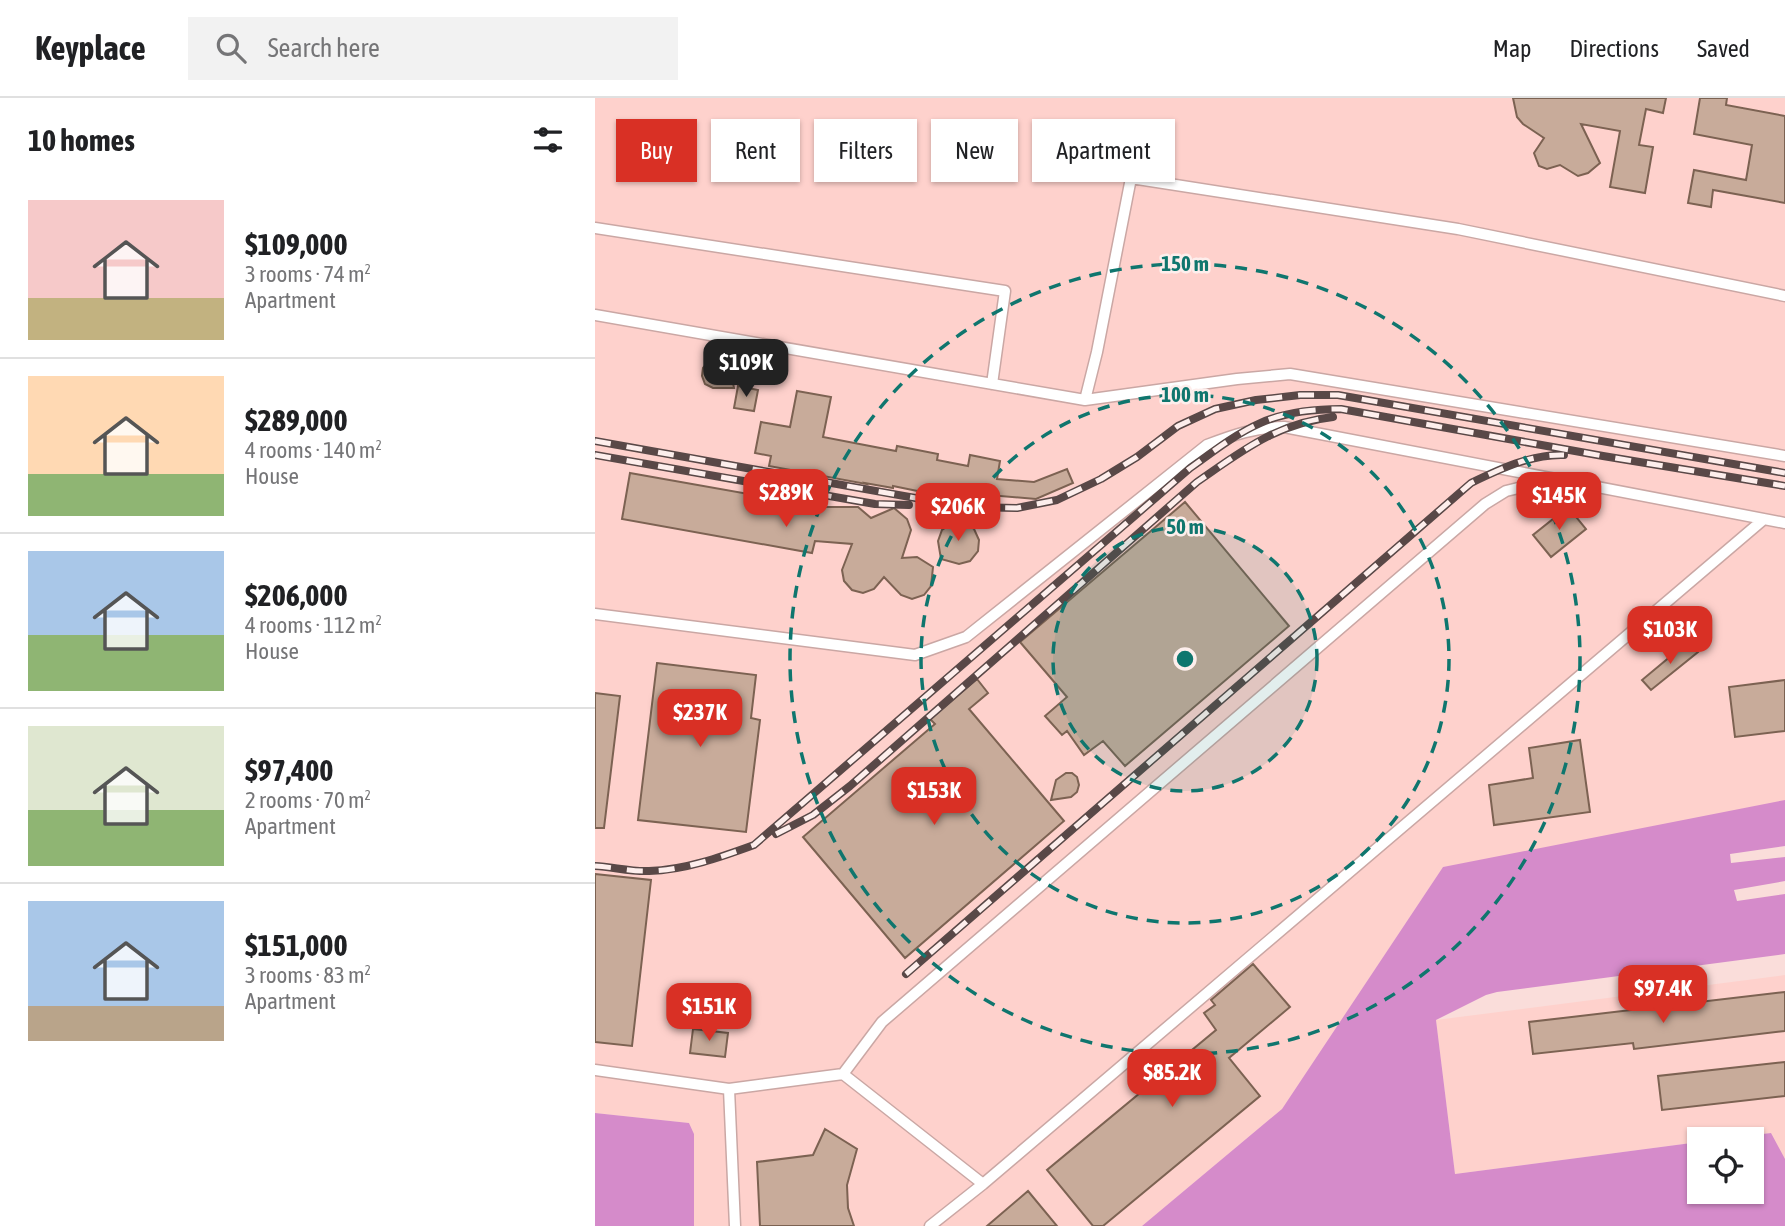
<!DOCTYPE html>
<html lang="en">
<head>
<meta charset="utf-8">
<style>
	body { margin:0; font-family:"Asap Condensed",sans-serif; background:#f2f2f2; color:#202124; height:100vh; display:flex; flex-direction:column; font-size:26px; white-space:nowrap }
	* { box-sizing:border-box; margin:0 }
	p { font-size:23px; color:#757577 }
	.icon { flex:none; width:38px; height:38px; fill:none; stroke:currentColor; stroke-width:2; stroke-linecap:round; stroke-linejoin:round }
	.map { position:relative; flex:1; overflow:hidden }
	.panel { display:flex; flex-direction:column; background:#fff; width:595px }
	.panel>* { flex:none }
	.banner { position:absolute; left:21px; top:21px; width:665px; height:63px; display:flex; gap:14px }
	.buttons { position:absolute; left:1092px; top:1029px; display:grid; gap:14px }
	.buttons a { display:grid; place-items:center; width:77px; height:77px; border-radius:0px; background:#fff; box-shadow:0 2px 5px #0004; font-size:35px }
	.price { position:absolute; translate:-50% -60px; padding:0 16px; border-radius:14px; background:#d93025; color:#fff; font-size:23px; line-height:46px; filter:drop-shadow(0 2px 4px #0008) }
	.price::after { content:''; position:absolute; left:50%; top:42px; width:21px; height:16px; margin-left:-10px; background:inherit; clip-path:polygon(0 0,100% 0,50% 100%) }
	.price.active { background:#222; color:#fff }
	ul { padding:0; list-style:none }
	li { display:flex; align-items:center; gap:21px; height:175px; padding:0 28px }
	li+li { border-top:2px solid #e0e0e0 }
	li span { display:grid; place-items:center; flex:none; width:196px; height:140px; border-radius:0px; color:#555 }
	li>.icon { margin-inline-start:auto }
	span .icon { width:84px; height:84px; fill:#fffc; stroke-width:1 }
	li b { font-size:30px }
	h2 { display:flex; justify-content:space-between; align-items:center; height:84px; padding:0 28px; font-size:30px }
	.pill { padding:0 24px; border-radius:0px; background:#fff; box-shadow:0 2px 5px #0004; font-size:24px; line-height:63px }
	.pill.active { background:#d93025; color:#fff }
	header { display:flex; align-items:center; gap:42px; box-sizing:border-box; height:98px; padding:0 35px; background:#fff; border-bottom:2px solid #e0e0e0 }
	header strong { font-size:33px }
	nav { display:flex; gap:38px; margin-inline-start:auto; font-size:24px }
	.search { width:490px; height:63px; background:#f2f2f2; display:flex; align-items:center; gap:18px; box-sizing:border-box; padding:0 24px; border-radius:0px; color:#757577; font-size:26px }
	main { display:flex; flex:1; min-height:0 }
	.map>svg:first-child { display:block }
	.built { fill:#fed1cc }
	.water { fill:#d58bca }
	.pier { fill:#faddda }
	.building { fill:#c8ab9a; stroke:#7c6252; stroke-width:2 }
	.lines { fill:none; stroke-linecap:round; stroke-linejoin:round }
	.lane-casing { stroke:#caa7a4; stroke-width:13 }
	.lane { stroke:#fff; stroke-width:10 }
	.rail-casing { stroke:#594847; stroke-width:8 }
	.rail { stroke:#fdeeec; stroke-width:5; stroke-dasharray:16; stroke-linecap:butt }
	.ring { fill:none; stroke:#0f766e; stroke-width:3.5; stroke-dasharray:12 9 }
	.centre { fill:#0f766e; stroke:#fdeeec; stroke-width:3.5 }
	.ring-label { font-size:21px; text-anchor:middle; font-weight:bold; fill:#0f766e; stroke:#fdeeec; stroke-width:5; stroke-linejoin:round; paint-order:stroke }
</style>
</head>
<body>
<header>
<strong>Keyplace</strong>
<div class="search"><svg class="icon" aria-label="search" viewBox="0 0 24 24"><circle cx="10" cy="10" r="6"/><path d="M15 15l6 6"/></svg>Search here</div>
<nav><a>Map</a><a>Directions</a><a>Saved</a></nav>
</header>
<main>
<section class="panel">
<h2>10 homes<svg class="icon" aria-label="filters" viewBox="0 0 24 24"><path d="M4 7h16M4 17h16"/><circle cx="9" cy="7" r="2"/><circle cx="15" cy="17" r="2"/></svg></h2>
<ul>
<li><span style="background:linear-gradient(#f6c9c9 70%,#c2b280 0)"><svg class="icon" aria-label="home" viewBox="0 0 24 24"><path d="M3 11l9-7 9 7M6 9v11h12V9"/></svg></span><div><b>$109,000</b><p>3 rooms · 74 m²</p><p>Apartment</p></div></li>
<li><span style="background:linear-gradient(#ffd9b3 70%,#8fb573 0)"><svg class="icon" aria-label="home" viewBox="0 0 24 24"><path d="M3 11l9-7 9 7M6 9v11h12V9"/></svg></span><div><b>$289,000</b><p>4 rooms · 140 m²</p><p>House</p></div></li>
<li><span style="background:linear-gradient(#a9c7e8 60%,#8fb573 0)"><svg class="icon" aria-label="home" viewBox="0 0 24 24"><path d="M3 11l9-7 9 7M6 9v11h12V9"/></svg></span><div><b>$206,000</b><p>4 rooms · 112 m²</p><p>House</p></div></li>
<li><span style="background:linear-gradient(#dfe7d0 60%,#8fb573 0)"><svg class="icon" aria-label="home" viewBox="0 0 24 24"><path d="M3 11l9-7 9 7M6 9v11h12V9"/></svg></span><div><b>$97,400</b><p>2 rooms · 70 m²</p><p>Apartment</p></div></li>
<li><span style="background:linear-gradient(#a9c7e8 75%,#b9a48a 0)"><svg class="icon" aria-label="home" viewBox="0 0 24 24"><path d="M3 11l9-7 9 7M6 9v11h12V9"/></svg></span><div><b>$151,000</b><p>3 rooms · 83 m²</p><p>Apartment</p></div></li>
</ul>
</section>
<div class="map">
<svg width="1190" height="1128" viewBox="0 0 1190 1128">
	<rect width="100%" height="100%" fill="#faddda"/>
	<path class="built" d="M0,0H1190V710L848,769L687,1011L547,1128H99V1036L94,1025L0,1015Z
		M1190,877V1128L1176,1035L1126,1041H1104V1044L860,1076L841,922Z"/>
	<path class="water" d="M1190,702V856L902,894L891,897L841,922L860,1076L1104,1044V1094H1157V1041H1126L1176,1035L1190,1061V1128H547L687,1011L848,769Z
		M0,1015L94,1025L99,1036V1128H0Z"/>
	<path class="pier" d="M1190,748V759L1136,765L1135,756Z
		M1190,783V796L1142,803L1139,792Z"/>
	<path class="building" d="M918,0H1071L1068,15L1051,11L1044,47L1058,49L1050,95L1015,89L1025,33L986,26L1005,65L993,75L983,78L965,67L952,71L944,68L939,55L949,40L928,26L922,19Z
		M1105,0H1132L1131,7L1190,18V105L1118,92L1116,109L1093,105L1099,72L1151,82L1157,47L1099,36Z
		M122,261L130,263L135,269L139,290H118L110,286L107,278L108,270L114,263Z
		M143,288L163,292L159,313L139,310Z
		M202,293L236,299L228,339L301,353L302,348L343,356L342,362L373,368L375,357L405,363L402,381L439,384L472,371L478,385L441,401L382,396L381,405L298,388V390L270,385L271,386L174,368L176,358L160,355L166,324L195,329Z
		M35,375L226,409H263L276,420L299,410L312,421L316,432L307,460L322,459L338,469L336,488L329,497L317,501L306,497L289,479L279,491L268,495L257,492L249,483L247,472L257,446L220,443L217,455L27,421Z
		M590,404L694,528L530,668L508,643L489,657L472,633L467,637L450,618L472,599L425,544Z
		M973,409L991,431L956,459L938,437Z
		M363,421L379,431L384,442L383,453L375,463L364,466L346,461L343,443L347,432Z
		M1094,543L1103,554L1056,592L1047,582Z
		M62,565L161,577L156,620L165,622L151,734L43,722Z
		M382,581L393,595L374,611L469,723L310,860L208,739L340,626L335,621Z
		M1190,582V633L1140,639L1134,589Z
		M0,595L25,598L9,730H0Z
		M985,642L995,714L899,727L894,687L938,680L934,650Z
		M471,675H477L482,679L484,687L482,694L476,699L456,702L461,682Z
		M0,776L56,782L37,948L0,944Z
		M658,866L695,909L634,960L665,998L508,1128H498L452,1072L621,932L609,915L620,907L616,902Z
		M1190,894V933L1039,951L1038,945L938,956L934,924Z
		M98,931L133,935L130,959L95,955Z
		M1190,964V998L1067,1012L1063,978Z
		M230,1031L262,1051L252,1087L253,1110L259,1128H165L162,1064L218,1057Z
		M433,1093L462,1128H392Z"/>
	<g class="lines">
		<defs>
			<path id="lane" d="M0,130L410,193L397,286
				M0,217L490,302L642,281L695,276L1190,358
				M490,302L502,254L536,80L863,131L1190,198
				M0,516L320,557L371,539L612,347C638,337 661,329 689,329L1190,425
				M0,972L134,991L248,976L388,1086
				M248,976L287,924L890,406L911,393L957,382
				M134,991L140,1128
				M335,1128L388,1086L1169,421"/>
		</defs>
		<use href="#lane" class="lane-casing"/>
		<use href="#lane" class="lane"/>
		<defs>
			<path id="rail" d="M0,343L371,409L422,410L462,402L506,381L542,359L583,328L620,311L661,302L705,297H743L1190,375
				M0,357L280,406L314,407
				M181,736L218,717L255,688L602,384C647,353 682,325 738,319
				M0,768C18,769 37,774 54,773C90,772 126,759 159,747L594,371C650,330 674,311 746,311L1008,358L1190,388
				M311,876L876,385C905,371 936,356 969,357"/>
		</defs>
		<use href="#rail" class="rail-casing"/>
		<use href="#rail" class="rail"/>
	</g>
	<circle cx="590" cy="561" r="132" fill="#0f766e" fill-opacity=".12"/>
	<g class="ring">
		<circle cx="590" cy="561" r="132"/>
		<circle cx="590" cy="561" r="264"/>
		<circle cx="590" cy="561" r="395"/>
	</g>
	<circle cx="590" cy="561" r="10" class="centre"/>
	<g class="ring-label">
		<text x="590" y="173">150 m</text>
		<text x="590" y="304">100 m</text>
		<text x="590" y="436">50 m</text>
	</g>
</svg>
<div class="buttons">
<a><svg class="icon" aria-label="locate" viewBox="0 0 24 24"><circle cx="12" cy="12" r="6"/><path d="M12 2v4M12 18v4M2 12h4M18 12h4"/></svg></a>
</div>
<b class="price active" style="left:151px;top:301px">$109K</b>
<b class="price" style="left:191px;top:431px">$289K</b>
<b class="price" style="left:964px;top:434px">$145K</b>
<b class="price" style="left:363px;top:445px">$206K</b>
<b class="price" style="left:1075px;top:568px">$103K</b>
<b class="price" style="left:105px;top:651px">$237K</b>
<b class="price" style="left:339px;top:729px">$153K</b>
<b class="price" style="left:1068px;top:927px">$97.4K</b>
<b class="price" style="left:114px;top:945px">$151K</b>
<b class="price" style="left:577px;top:1011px">$85.2K</b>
<div class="banner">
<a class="pill active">Buy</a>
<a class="pill">Rent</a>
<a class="pill">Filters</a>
<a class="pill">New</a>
<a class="pill">Apartment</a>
</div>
</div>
</main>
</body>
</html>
